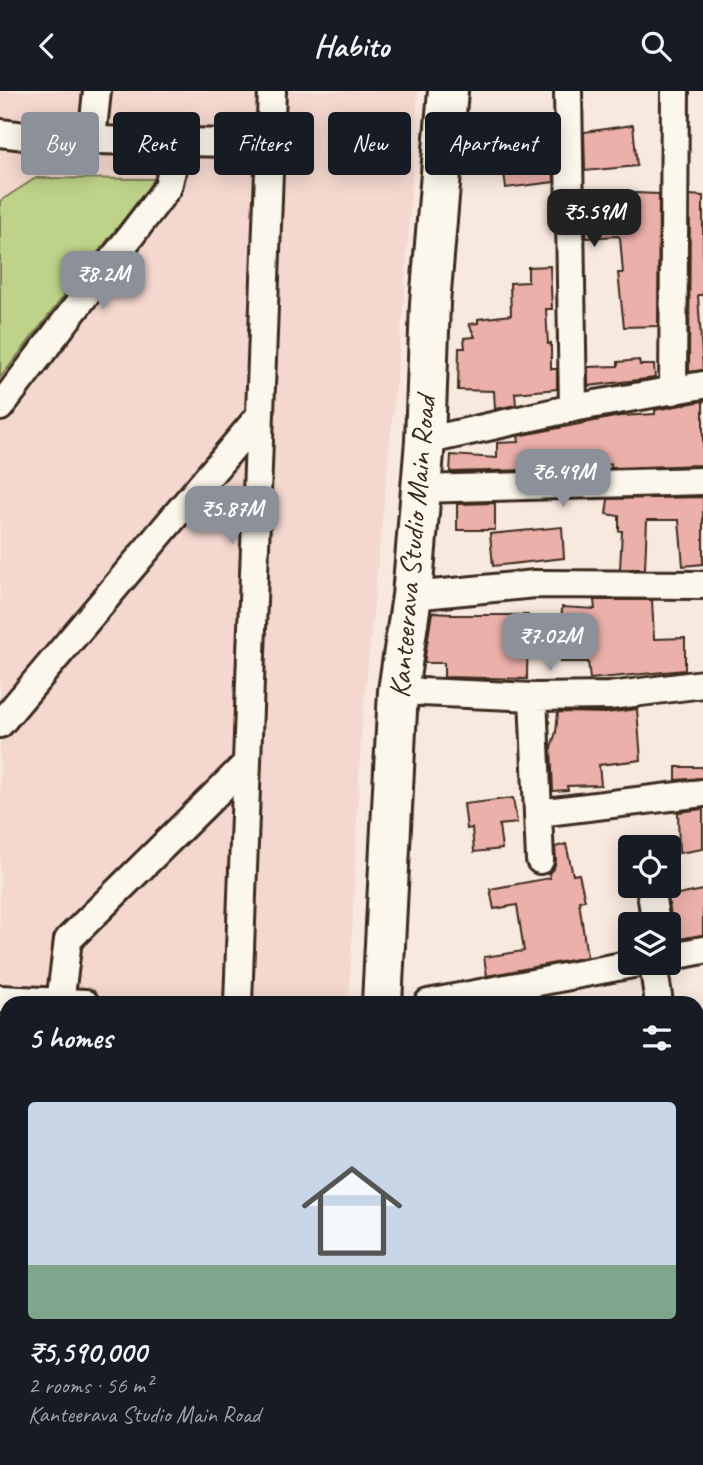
<!DOCTYPE html>
<html lang="en">
<head>
<meta charset="utf-8">
<style>
	body { margin:0; font-family:Caveat,sans-serif; background:#242831; color:#f1f3f6; height:100vh; display:flex; flex-direction:column; font-size:26px; white-space:nowrap }
	* { box-sizing:border-box; margin:0 }
	p { font-size:23px; color:#9ea1a6 }
	.icon { flex:none; width:38px; height:38px; fill:none; stroke:currentColor; stroke-width:2; stroke-linecap:round; stroke-linejoin:round }
	.map { position:relative; flex:1; overflow:hidden }
	.details { position:absolute; left:0px; top:905px; width:704px; height:471px; display:flex; flex-direction:column; background:#171b24; border-radius:21px 21px 0 0; box-shadow:0 4px 18px #0003 }
	.details>* { flex:none }
	.banner { position:absolute; left:21px; top:21px; width:662px; height:63px; display:flex; gap:14px }
	.controls { position:absolute; left:618px; top:744px; display:grid; gap:14px }
	.controls a { display:grid; place-items:center; width:63px; height:63px; border-radius:7px; background:#171b24; box-shadow:0 4px 18px #0003; font-size:35px }
	.price { position:absolute; translate:-50% -60px; padding:0 16px; border-radius:14px; background:#8c9099; color:#fff; font-size:23px; line-height:46px; filter:drop-shadow(0 2px 4px #0008) }
	.price::after { content:''; position:absolute; left:50%; top:42px; width:21px; height:16px; margin-left:-10px; background:inherit; clip-path:polygon(0 0,100% 0,50% 100%) }
	.price.on { background:#222; color:#fff }
	ul { padding:0; list-style:none }
	li { display:grid; align-content:center; gap:14px; height:371px; padding:0 28px }
	li+li { border-top:2px solid #363941 }
	li span { display:grid; place-items:center; height:217px; border-radius:7px; color:#555 }
	li>.icon { margin-inline-start:auto }
	span .icon { width:126px; height:126px; fill:#fffc; stroke-width:1 }
	li b { font-size:30px }
	h2 { display:flex; justify-content:space-between; align-items:center; height:84px; padding:0 28px; font-size:30px }
	.tag { padding:0 24px; border-radius:7px; background:#171b24; box-shadow:0 4px 18px #0003; font-size:24px; line-height:63px }
	.tag.on { background:#8c9099; color:#fff }
	header { display:flex; justify-content:space-between; align-items:center; height:91px; padding:0 28px; background:#171b24; font-size:32px; font-weight:600 }
	.map>svg:first-child { display:block }
	.built { fill:#f4d8cf }
	.green { fill:#bed389; stroke:#7c7e54; stroke-width:2 }
	.building { fill:#ebb0aa; stroke:#3b2a1e; stroke-width:2 }
	.lines { fill:none; stroke-linecap:round; stroke-linejoin:round }
	.service-casing { stroke:#3b2a1e; stroke-width:19 }
	.minor-casing { stroke:#3b2a1e; stroke-width:32 }
	.tertiary-casing { stroke:#3b2a1e; stroke-width:38 }
	.secondary-casing { stroke:#3b2a1e; stroke-width:44 }
	.service { stroke:#fbf7ec; stroke-width:14 }
	.minor { stroke:#fbf7ec; stroke-width:26 }
	.tertiary { stroke:#fbf7ec; stroke-width:33 }
	.secondary { stroke:#fbf7ec; stroke-width:38 }
	.labels { text-anchor:middle; stroke-width:5; stroke-linejoin:round; paint-order:stroke }
	.street-label { font-size:30px; fill:#3b2a1e; stroke:#fbf7ec }
</style>
</head>
<body>
<header><svg class="icon" aria-label="back" viewBox="0 0 24 24"><path d="M15 5l-7 7 7 7"/></svg>Habito<svg class="icon" aria-label="search" viewBox="0 0 24 24"><circle cx="10" cy="10" r="6"/><path d="M15 15l6 6"/></svg></header>
<div class="map">
<svg width="703" height="1374" viewBox="0 0 703 1374">
	<rect width="100%" height="100%" fill="#f8e9df"/>
	<filter id="ink" filterUnits="userSpaceOnUse"><feTurbulence type="fractalNoise" baseFrequency=".0143" numOctaves="2"/><feDisplacementMap in="SourceGraphic" scale="14" xChannelSelector="R" yChannelSelector="G"/><feConvolveMatrix kernelMatrix="1 2 1 2 8 2 1 2 1" color-interpolation-filters="sRGB"/></filter>
	<g filter="url(#ink)">
		<path class="built" d="M0,0H418L404,210L361,644L349,912H7V1368H328L330,1374H0V287L155,89L36,87L0,110Z
			M703,1119V1374H481L479,1369L696,1368V1120Z"/>
		<path class="green" d="M36,87L155,88L0,287V110Z"/>
		<path class="building" d="M519,33L526,72L553,68L554,91L506,97L503,75L508,74L500,37Z
			M633,34L637,75L585,80L584,41Z
			M585,100L659,103L658,235L624,236L618,182H623L620,147L618,145L586,147Z
			M690,104L703,105V204H698L703,279L689,281Z
			M550,175L552,218H546L548,253L551,252V278H557V298L515,302L516,314L495,318L494,300L458,299L459,257H465L464,247L475,246L469,233L478,232V228L511,224L510,192L528,191V176Z
			M639,269L640,274H654L655,287L588,295V276L618,275V271Z
			M703,310V374L611,377V373L567,378L450,381L451,364L497,367V352L519,351L518,345L620,325L655,323V319Z
			M703,406V473L683,475L679,429H647L645,478H620L622,440H619V425L606,423L608,408Z
			M495,412V439H457V413Z
			M562,436L564,467L493,475L490,443Z
			M594,509H652L654,548L685,547V579L590,588L588,571H560L562,516L595,518Z
			M432,521L451,522V524H528L527,588L444,586V572H424Z
			M637,618L641,669L599,674L601,694L567,695L568,699L553,700L551,657L556,641L558,621L606,622Z
			M676,676H703V687L676,689Z
			M513,707L517,732L499,734L502,758L474,761L472,737L467,738L464,713Z
			M703,718V758L679,762L678,721Z
			M566,753L573,784L579,783L585,809L579,810L587,866L487,885L484,866L524,860L517,814L494,818L490,798L550,787L549,782L554,777L556,769L555,756Z
			M703,799V844L668,850L672,831L668,806Z"/>
		<g class="lines">
			<defs>
				<path id="service" d="M695,1374L703,1372"/>
				<path id="minor" d="M568,0L573,317
					M0,42L50,48L270,53
					M92,48L97,0
					M673,300L675,0
					M0,316L168,96L179,51
					M425,350L573,317L703,294
					M421,398L703,390
					M412,505L535,493L703,494
					M398,600L533,606L610,605L703,593
					M533,606L540,769
					M0,633L260,324
					M538,722L703,702
					M651,802L656,833
					M668,866L703,859
					M653,872L659,912
					M0,908L85,912
					M60,912L68,849L247,672
					M238,912L272,0
					M428,912L638,872
					M696,1104L703,1103
					M0,1296H7
					M245,1368L246,1374
					M45,1374L49,1368
					M358,1374L374,1368"/>
				<path id="tertiary" d="M696,994L703,993"/>
				<path id="secondary" d="M382,912L398,600L412,505L425,350L430,212L448,0
					M455,1368L457,1374"/>
			</defs>
			<use href="#service" class="service-casing"/>
			<use href="#minor" class="minor-casing"/>
			<use href="#tertiary" class="tertiary-casing"/>
			<use href="#secondary" class="secondary-casing"/>
			<use href="#service" class="service"/>
			<use href="#minor" class="minor"/>
			<use href="#tertiary" class="tertiary"/>
			<use href="#secondary" class="secondary"/>
		</g>
	</g>
	<g class="labels">
		<g class="street-label">
			<text transform="translate(412 456) rotate(-85)" y="10">Kanteerava Studio Main Road</text>
		</g>
	</g>
</svg>
<div class="controls">
<a><svg class="icon" aria-label="locate" viewBox="0 0 24 24"><circle cx="12" cy="12" r="6"/><path d="M12 2v4M12 18v4M2 12h4M18 12h4"/></svg></a>
<a><svg class="icon" aria-label="layers" viewBox="0 0 24 24"><path d="M12 4l9 5-9 5-9-5zM3 14l9 5 9-5"/></svg></a>
</div>
<b class="price on" style="left:594px;top:158px">₹5.59M</b>
<b class="price" style="left:103px;top:220px">₹8.2M</b>
<b class="price" style="left:563px;top:418px">₹6.49M</b>
<b class="price" style="left:232px;top:455px">₹5.87M</b>
<b class="price" style="left:550px;top:582px">₹7.02M</b>
<div class="banner">
<a class="tag on">Buy</a>
<a class="tag">Rent</a>
<a class="tag">Filters</a>
<a class="tag">New</a>
<a class="tag">Apartment</a>
</div>
<section class="details">
<h2>5 homes<svg class="icon" aria-label="filters" viewBox="0 0 24 24"><path d="M4 7h16M4 17h16"/><circle cx="9" cy="7" r="2"/><circle cx="15" cy="17" r="2"/></svg></h2>
<ul>
<li><span style="background:linear-gradient(#c9d6e8 75%,#7fa58c 0)"><svg class="icon" aria-label="home" viewBox="0 0 24 24"><path d="M3 11l9-7 9 7M6 9v11h12V9"/></svg></span><div><b>₹5,590,000</b><p>2 rooms · 56 m²</p><p>Kanteerava Studio Main Road</p></div></li>
</ul>
</section>
</div>
</body>
</html>
